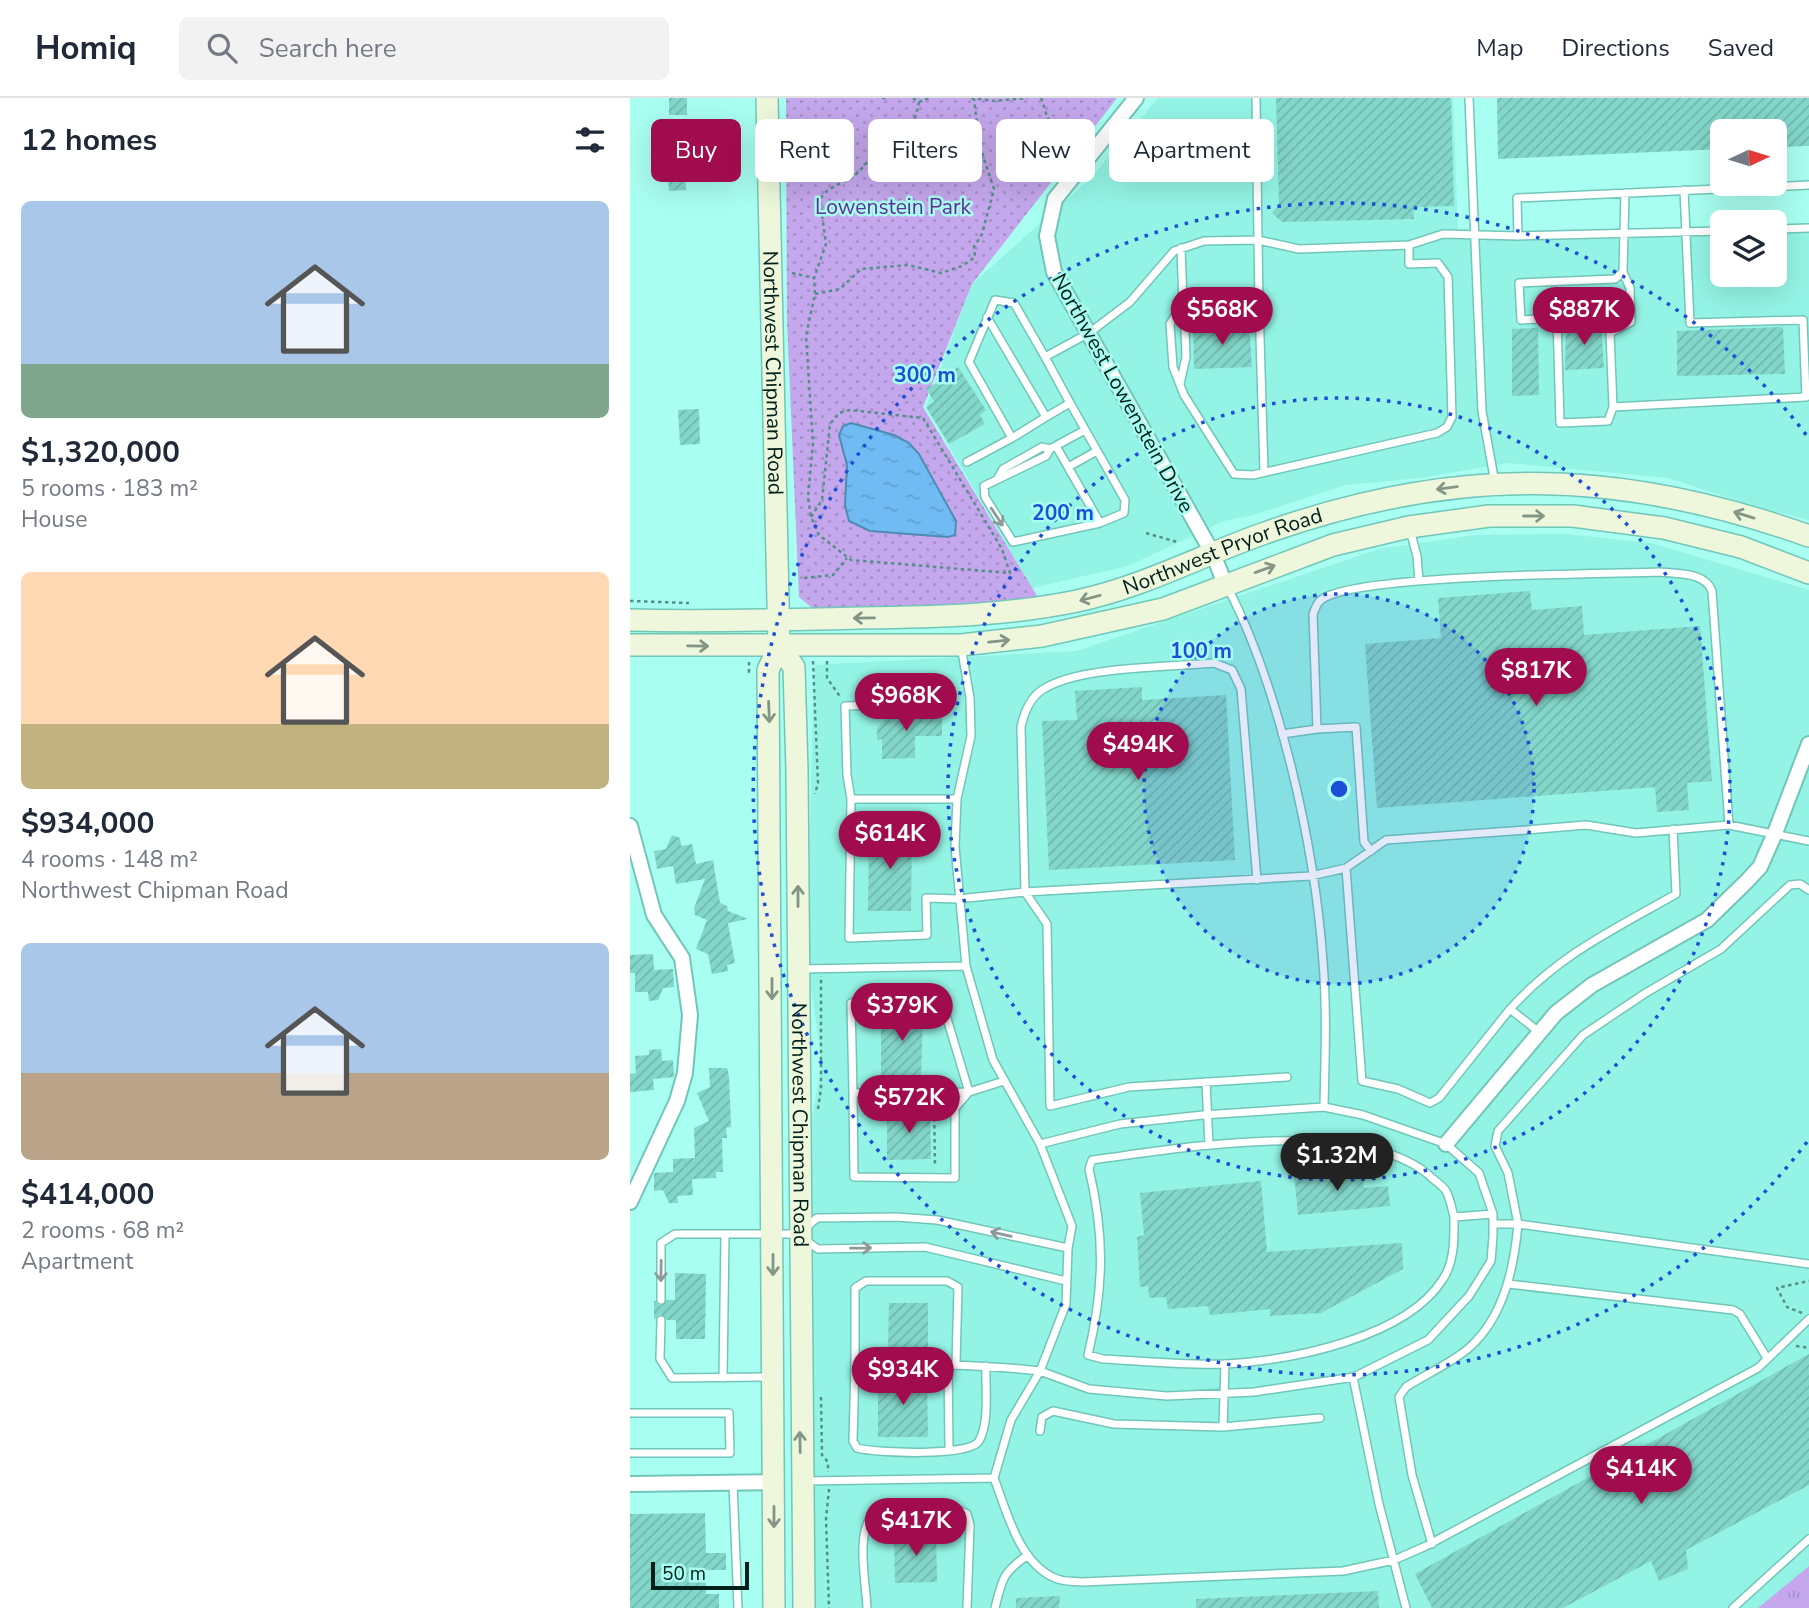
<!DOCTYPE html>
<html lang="en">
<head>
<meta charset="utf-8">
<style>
	body { margin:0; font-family:"Nunito Sans",sans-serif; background:#f2f2f3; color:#1f2937; height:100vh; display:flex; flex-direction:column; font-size:26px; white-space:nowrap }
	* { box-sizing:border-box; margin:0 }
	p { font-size:23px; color:#747a83 }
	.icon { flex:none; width:38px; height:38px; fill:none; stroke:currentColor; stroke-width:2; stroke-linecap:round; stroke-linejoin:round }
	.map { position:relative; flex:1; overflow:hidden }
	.side { display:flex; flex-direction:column; background:#fff; width:630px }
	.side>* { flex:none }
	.top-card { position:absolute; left:21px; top:21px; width:665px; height:63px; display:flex; gap:14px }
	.needle { width:46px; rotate:86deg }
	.buttons { position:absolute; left:1080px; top:21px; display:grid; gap:14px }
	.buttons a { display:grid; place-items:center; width:77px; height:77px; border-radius:10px; background:#fff; box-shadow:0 7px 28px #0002; font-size:35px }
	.scale { position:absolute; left:21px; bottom:18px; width:98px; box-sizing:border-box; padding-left:7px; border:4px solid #00201c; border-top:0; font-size:19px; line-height:24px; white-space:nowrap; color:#00201c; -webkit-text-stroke:5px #a8fef0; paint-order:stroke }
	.price { position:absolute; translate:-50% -60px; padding:0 16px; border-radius:24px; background:#a10c4f; color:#fff; font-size:23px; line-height:46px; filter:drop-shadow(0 2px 4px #0008) }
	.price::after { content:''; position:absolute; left:50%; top:42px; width:21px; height:16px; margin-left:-10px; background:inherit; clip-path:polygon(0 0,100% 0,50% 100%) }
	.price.on { background:#222; color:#fff }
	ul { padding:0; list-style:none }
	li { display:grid; align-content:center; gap:14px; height:371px; padding:0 21px }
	li span { display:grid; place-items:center; height:217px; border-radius:10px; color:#555 }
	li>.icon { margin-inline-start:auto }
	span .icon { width:126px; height:126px; fill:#fffc; stroke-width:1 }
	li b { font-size:30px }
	h2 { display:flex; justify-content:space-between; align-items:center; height:84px; padding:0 21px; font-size:30px }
	.chip { padding:0 24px; border-radius:10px; background:#fff; box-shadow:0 7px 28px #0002; font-size:24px; line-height:63px }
	.chip.on { background:#a10c4f; color:#fff }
	header { display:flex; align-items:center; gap:42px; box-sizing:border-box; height:98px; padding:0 35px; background:#fff; border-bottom:2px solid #e0e1e3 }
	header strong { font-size:33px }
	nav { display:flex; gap:38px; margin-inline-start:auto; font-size:24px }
	.search { width:490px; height:63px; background:#f2f2f3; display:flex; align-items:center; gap:18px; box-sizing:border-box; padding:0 24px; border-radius:10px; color:#747a83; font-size:26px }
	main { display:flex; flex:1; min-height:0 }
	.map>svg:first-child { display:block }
	.built { fill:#93f4e5 }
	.grass { fill:url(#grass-tufts) }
	.park { fill:url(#park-dots) }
	.water { fill:url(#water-ripples); stroke:#4e8cb3; stroke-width:2 }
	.building { fill:url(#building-hatch) }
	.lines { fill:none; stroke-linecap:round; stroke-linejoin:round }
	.lane-casing { stroke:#71c6b9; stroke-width:10 }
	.street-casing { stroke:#71c6b9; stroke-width:18 }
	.secondary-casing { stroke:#71c6b9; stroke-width:24 }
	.path { stroke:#559087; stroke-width:2.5; stroke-dasharray:3.5 3.5; stroke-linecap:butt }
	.lane { stroke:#fff; stroke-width:7 }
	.street { stroke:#fff; stroke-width:14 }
	.secondary { stroke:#eef7dc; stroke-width:21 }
	.oneway { stroke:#839686 }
	.oneway2 { stroke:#8c9b99 }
	.ring { fill:none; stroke:#1d4ed8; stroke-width:3.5; stroke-dasharray:3.5 7 }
	.labels { text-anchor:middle; stroke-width:5; stroke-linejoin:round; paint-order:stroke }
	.park-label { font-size:21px; fill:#642d99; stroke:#a8fef0 }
	.street-label { font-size:21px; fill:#00201c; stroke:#a8fef0 }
	.centre { fill:#1d4ed8; stroke:#a8fef0; stroke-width:3.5 }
	.ring-label { font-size:21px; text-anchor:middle; font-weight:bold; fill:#1d4ed8; stroke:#a8fef0; stroke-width:5; stroke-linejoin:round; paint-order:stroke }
</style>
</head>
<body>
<header>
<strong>Homiq</strong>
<div class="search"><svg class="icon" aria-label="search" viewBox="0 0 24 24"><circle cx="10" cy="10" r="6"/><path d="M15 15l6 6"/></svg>Search here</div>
<nav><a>Map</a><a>Directions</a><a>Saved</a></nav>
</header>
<main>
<section class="side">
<h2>12 homes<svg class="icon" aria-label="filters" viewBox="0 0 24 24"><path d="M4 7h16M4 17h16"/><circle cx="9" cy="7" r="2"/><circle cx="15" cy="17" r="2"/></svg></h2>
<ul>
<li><span style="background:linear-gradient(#a9c7e8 75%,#7fa58c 0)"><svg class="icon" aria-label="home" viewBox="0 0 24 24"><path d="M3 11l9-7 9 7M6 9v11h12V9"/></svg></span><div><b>$1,320,000</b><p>5 rooms · 183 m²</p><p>House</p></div></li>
<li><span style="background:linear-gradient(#ffd9b3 70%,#c2b280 0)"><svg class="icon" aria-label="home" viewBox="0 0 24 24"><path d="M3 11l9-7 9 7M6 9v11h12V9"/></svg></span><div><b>$934,000</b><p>4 rooms · 148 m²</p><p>Northwest Chipman Road</p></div></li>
<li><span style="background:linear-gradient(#a9c7e8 60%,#b9a48a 0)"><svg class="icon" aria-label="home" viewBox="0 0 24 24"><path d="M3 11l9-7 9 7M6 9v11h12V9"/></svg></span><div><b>$414,000</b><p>2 rooms · 68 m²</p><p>Apartment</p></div></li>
</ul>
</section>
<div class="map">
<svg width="1179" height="1510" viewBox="0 0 1179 1510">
	<defs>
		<pattern id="grass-tufts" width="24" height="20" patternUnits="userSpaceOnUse" patternTransform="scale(1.75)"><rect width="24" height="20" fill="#c4a7ec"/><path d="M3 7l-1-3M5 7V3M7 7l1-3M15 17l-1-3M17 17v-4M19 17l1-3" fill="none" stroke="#a78fca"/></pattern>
		<pattern id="park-dots" width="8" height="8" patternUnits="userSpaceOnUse" patternTransform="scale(1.75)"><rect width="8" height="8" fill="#c4a7ec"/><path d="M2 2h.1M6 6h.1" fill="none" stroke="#a78fca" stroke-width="1.8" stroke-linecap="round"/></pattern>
		<pattern id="water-ripples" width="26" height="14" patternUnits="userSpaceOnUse" patternTransform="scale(1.75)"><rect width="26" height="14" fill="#70bbf4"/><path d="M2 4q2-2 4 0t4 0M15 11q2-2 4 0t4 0" fill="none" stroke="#5fa0d1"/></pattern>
		<pattern id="building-hatch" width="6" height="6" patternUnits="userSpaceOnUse" patternTransform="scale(1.75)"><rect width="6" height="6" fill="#83d7ca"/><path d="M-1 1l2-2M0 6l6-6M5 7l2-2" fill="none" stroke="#6fb8ad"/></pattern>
	</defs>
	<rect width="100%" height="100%" fill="#a8fef0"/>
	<path class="built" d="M528,0H823L828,136L1092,132V177H1144L1145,131L1179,130V422L1127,409L1038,380L878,365L790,380L716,387L620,418L594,423L498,468L402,490L296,309L342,186L460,81Z
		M936,436L1021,445L1179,492V1468L1128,1510H184L178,1039L192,967L177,858L184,567L446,553L749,451L845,437Z"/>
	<path class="grass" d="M1179,1468V1510H1128Z"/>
	<path class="park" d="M156,0H487L342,186L293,309L409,501L362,508L187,514L169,499L157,223Z"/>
	<path class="water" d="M221,325L264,337L279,345L289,356L326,423L325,437L318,439L240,433L219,423L215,407L217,367L209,337L213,328Z"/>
	<path class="building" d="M39,0H57V17H39Z
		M646,0H821L824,108L783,109L784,121L652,124L642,115L649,107Z
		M867,0H1179V48L1144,49V33H1092V51L868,61Z
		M55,57L56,92L39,93L37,58Z
		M971,225L974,270L935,272L936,226Z
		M619,226L622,269L564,271L563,229Z
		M1153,229L1155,276L1047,278V233Z
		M908,230L909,297L882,298V231Z
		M328,269L356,312L350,317L355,326L319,346L296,309L304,304L296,290L318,280L315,277Z
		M69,311L70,346L50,347L48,312Z
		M900,493L902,512L952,508L954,537L1070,528L1082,683L1057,685L1059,712L1027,714L1025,689L747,710L735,546L811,540L808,500Z
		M512,589V602L596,597L605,762L419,772L412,623L447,622L445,593Z
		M275,613V618L312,617V638H285V660L252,661V641L247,642V630L263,614Z
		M239,732H282L281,813H238Z
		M42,737L50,740L51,748L62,746L66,766L83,762L90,805L97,808L98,813L118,821L98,825L105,865L97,867L98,873L82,876L78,856L66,851L77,822L65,817L64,810L75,781L46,786L43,768L27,771L24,753L36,751Z
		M23,856L24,872L43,871L44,889L33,890L28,902L19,903L18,894H5V875H0V857Z
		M251,912H293L291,979L251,978Z
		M31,951L32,963L43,962L44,979L23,981L24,992L0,994V976L6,975L5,958L19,957V952Z
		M79,970H97L99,978L101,1029L96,1030L97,1040H92L93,1074H86V1080L62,1081L63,1097L47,1098L48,1105H39L33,1092L24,1093V1075L43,1074V1061L65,1060L64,1030L79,1023L67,995L80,989Z
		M257,1012H300L301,1061L257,1062Z
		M688,1073L689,1079L733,1075L734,1090L758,1088L760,1108L668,1117L664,1075Z
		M631,1083L637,1154L772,1145L773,1171L691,1215L640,1218V1211L580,1217L578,1208L538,1211L536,1199L519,1200L518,1188L510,1189L507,1139L514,1137L510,1095Z
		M45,1175L76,1176L75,1241H46V1222H37L30,1216L24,1222V1202L30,1208L37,1202H45Z
		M259,1205H298V1250L258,1249Z
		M1179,1256V1387L1056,1452L1058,1471L1029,1483L1021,1463L933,1510H802L785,1476Z
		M248,1278H297L298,1339H248Z
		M75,1415L76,1455H96V1472H76V1496H89V1510H0V1416Z
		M306,1436L307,1484L265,1485L264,1437Z
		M748,1493L749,1510H566V1501Z
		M430,1498L429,1510H386V1500Z"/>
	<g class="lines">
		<defs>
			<path id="lane" d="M626,0L628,142L669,151L779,147L813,136L888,138L1092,133
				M839,0L852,313L865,385
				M995,95L993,174L985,181L889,185L891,222L927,220L930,325L978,323L983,309L1176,299L1173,222L1060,225L1054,92
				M1144,131L1179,130
				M888,138L887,100L1179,87
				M551,150L553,205L540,226L543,269L554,297L604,376L623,377L807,335L817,329L822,319L818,179L808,165L779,166V147
				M629,205L634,374
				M357,219L416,319L382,340L339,264L365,202L384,205L415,259L459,235L500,204L544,153L574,143L628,142L629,205H553
				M415,259L440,305L416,319
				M550,286L556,259L555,230L560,223L629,219
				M440,305L495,402L494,415L470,425L383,444L355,399L354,388L416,358L420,351L455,332
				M983,309L980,235L1001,224L1000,190L993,174
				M426,348L470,425
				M337,364L382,340
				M438,369L467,353
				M368,380L373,371L412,349L420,351
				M780,432L787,458L789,483
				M597,488C650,591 685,749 693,864C697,912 695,961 694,1009
				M331,548L340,600L341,638L327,701L325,749L336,868L363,962L410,1046L490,1026L573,1017L694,1009L733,1017L816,1046L849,1075L863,1116V1138L861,1163L839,1198L798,1242L724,1279L624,1294L537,1298L459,1291L410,1273L381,1322L364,1380
				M687,631L726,629L734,744L741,753
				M652,636L687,631L683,516C685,512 687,504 691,502C721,476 975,476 1030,474C1047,476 1075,474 1082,493L1099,727
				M221,701L217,677L215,608L310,606
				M327,701H221L219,840L297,837L296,800L328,801L395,794L681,778L716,770L756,742L896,732L956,727L1006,735L1099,727L1179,743
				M716,770L732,983L768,991L800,1005L809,1000L880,911
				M627,782L611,591L602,572L584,565C540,569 447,568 412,592C400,600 394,615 391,629L395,794L417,826L420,1008L499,989L657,979
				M172,871L336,868
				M909,934L880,911C930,856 983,832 1046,796L1043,731
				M576,984L579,1047
				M223,995L224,1079L325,1080V1010L339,994L312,904L221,905L223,995L339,994L374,983
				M824,1119C822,1111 820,1100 816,1093C813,1088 805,1083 801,1079C733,1017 547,1051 462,1062L459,1071C475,1138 474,1190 458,1257L473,1261C514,1263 556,1268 596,1266C662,1262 776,1240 813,1181C825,1163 824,1140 824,1119L863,1116
				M863,1126H888L878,1075L865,1048L868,1033L953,937L1014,896L1091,851L1160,787L1170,786L1179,792
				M174,1141L188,1151L295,1149L436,1183
				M878,1186L1103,1212L1110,1216L1137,1260
				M31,1202V1145L45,1136H168L187,1120L266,1119L307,1122L438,1150
				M31,1222L30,1261L42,1280L141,1279
				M318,1266L319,1352
				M595,1266L593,1329L690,1320
				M225,1267V1190L236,1183H317L328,1189L326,1266
				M356,1268C355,1289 360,1324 349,1343C340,1359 246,1355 227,1350L223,1343L225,1267C287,1266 348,1266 410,1273L436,1206L438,1150L442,1128L410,1046
				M723,1279L749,1406L776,1510
				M93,1280L95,1137
				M0,1315H99L100,1355H0
				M410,1333L412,1319L423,1313L484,1326L593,1329
				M175,1383L364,1380C377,1414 389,1465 425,1480C432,1484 443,1483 452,1484L713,1473L764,1462L796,1448L1128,1270L1179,1221
				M103,1385L108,1510
				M802,1446L782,1377L769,1299L776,1289C796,1276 822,1265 840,1249C874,1218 884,1170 888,1126L1179,1166
				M237,1510C236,1482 224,1432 246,1413L329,1412L337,1416L340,1427L337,1510
				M365,1510C372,1481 373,1474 398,1457
				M1103,1510L1179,1441"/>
			<path id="street" d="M506,0L425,101L417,138L424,174L583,456L595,486
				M0,728L24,817L52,860L60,917L55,975L47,1003L0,1104
				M816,1046L926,915L962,887L1077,822L1117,783L1130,769L1145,735L1179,646
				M0,1386L144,1384"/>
			<g id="secondary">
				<path id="s1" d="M137,0L149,549L138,572L144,1510"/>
				<path id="s2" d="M0,522C77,524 153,522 230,520C303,519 375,518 447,503C513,489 572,457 635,435C826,367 988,370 1179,438"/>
				<path d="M0,547H331L412,538L533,511L703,447L779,429L859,418H943L1034,430L1111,449L1179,475"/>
				<path id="s3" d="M149,549L164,569L167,673L174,1510"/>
			</g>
		</defs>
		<use href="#lane" class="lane-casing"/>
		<use href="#street" class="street-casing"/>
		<use href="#secondary" class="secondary-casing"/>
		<path class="path" d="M252,0H258
			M283,0L289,4L299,0
			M341,0L364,3L398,0
			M411,0C414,7 415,15 419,22C426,35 439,39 432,57
			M162,175L184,180
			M185,196L210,191L231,171L278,167L311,175L332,168L345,159L344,149L352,136L364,91L350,49L344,1
			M181,419L192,402L200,326L209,315L220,312L293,320L372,451L380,475L221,462L189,437L181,419L178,399L183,345L176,238L185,196L184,180L196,146L190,102C195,90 211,86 221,80C234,71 237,62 247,51C268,28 280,49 289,4
			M516,435L547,444
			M174,480L203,477L217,460
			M0,503L59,505
			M183,563L188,685L185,696
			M197,563V580L211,600
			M119,564V574H123
			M304,1006L305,1068
			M188,1011L191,991V878
			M1172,1215L1157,1209L1147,1190L1179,1183
			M1166,1248L1179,1250
			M191,1299L192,1357L198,1364V1374
			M199,1391L196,1421L199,1510"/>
		<use href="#lane" class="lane"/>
		<use href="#street" class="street"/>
		<use href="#secondary" class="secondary"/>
	</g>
	<defs><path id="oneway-shaft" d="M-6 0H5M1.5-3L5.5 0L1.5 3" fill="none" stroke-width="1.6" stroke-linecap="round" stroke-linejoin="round" transform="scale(1.75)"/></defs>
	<g class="oneway">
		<use href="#oneway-shaft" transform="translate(817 390) rotate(172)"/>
		<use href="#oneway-shaft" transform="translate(1114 417) rotate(-163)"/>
		<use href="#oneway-shaft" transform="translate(904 418)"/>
		<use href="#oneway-shaft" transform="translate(635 471) rotate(-20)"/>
		<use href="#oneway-shaft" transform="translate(460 500) rotate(165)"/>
		<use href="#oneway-shaft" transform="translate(234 520) rotate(179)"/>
		<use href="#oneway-shaft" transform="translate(369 543) rotate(-6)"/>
		<use href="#oneway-shaft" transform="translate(68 548) rotate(1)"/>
		<use href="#oneway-shaft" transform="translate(139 614) rotate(88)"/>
		<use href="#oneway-shaft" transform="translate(168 798) rotate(-90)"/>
		<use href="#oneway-shaft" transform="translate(142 891) rotate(90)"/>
		<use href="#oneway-shaft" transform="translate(143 1167) rotate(90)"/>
		<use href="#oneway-shaft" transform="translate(170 1344) rotate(-91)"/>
		<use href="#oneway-shaft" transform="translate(144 1419) rotate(90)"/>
	</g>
	<g class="oneway2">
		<use href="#oneway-shaft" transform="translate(367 419) rotate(57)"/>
		<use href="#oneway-shaft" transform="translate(371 1136) rotate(-167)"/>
		<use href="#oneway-shaft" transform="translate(231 1150) rotate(-1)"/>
		<use href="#oneway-shaft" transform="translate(31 1173) rotate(91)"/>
	</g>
	<circle cx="709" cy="691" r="195" fill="#1d4ed8" fill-opacity=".12"/>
	<g class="ring">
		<circle cx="709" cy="691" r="195"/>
		<circle cx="709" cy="691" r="391"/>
		<path d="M1177 1044A586 586 0 1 1 1177 338"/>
	</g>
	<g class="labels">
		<g class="park-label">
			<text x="263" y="116">Lowenstein Park</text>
		</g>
		<g class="street-label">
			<text dy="7" stroke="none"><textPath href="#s1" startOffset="275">Northwest Chipman Road</textPath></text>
			<text transform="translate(493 295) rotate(61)" y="7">Northwest Lowenstein Drive</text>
			<text dy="7" stroke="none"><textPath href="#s2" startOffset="602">Northwest Pryor Road</textPath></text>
			<text dy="7" stroke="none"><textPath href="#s3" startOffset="483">Northwest Chipman Road</textPath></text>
		</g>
	</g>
	<circle cx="709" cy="691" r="10" class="centre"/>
	<g class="ring-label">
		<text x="295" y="284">300 m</text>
		<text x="433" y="422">200 m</text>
		<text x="571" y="560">100 m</text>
	</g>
</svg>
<div class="buttons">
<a><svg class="needle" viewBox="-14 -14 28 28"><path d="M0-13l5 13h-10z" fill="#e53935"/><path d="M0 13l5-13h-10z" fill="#747a83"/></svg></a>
<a><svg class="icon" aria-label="layers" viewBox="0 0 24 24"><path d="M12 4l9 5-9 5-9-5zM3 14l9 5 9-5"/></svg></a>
</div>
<div class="scale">50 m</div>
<b class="price" style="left:592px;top:249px">$568K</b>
<b class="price" style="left:954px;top:249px">$887K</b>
<b class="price" style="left:906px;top:610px">$817K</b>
<b class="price" style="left:276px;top:635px">$968K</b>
<b class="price" style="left:508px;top:684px">$494K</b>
<b class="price" style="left:260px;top:773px">$614K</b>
<b class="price" style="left:272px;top:945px">$379K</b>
<b class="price" style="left:279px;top:1037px">$572K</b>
<b class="price on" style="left:707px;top:1095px">$1.32M</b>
<b class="price" style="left:273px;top:1309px">$934K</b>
<b class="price" style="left:1011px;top:1408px">$414K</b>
<b class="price" style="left:286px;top:1460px">$417K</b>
<div class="top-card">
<a class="chip on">Buy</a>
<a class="chip">Rent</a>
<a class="chip">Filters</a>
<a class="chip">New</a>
<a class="chip">Apartment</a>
</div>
</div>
</main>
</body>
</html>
